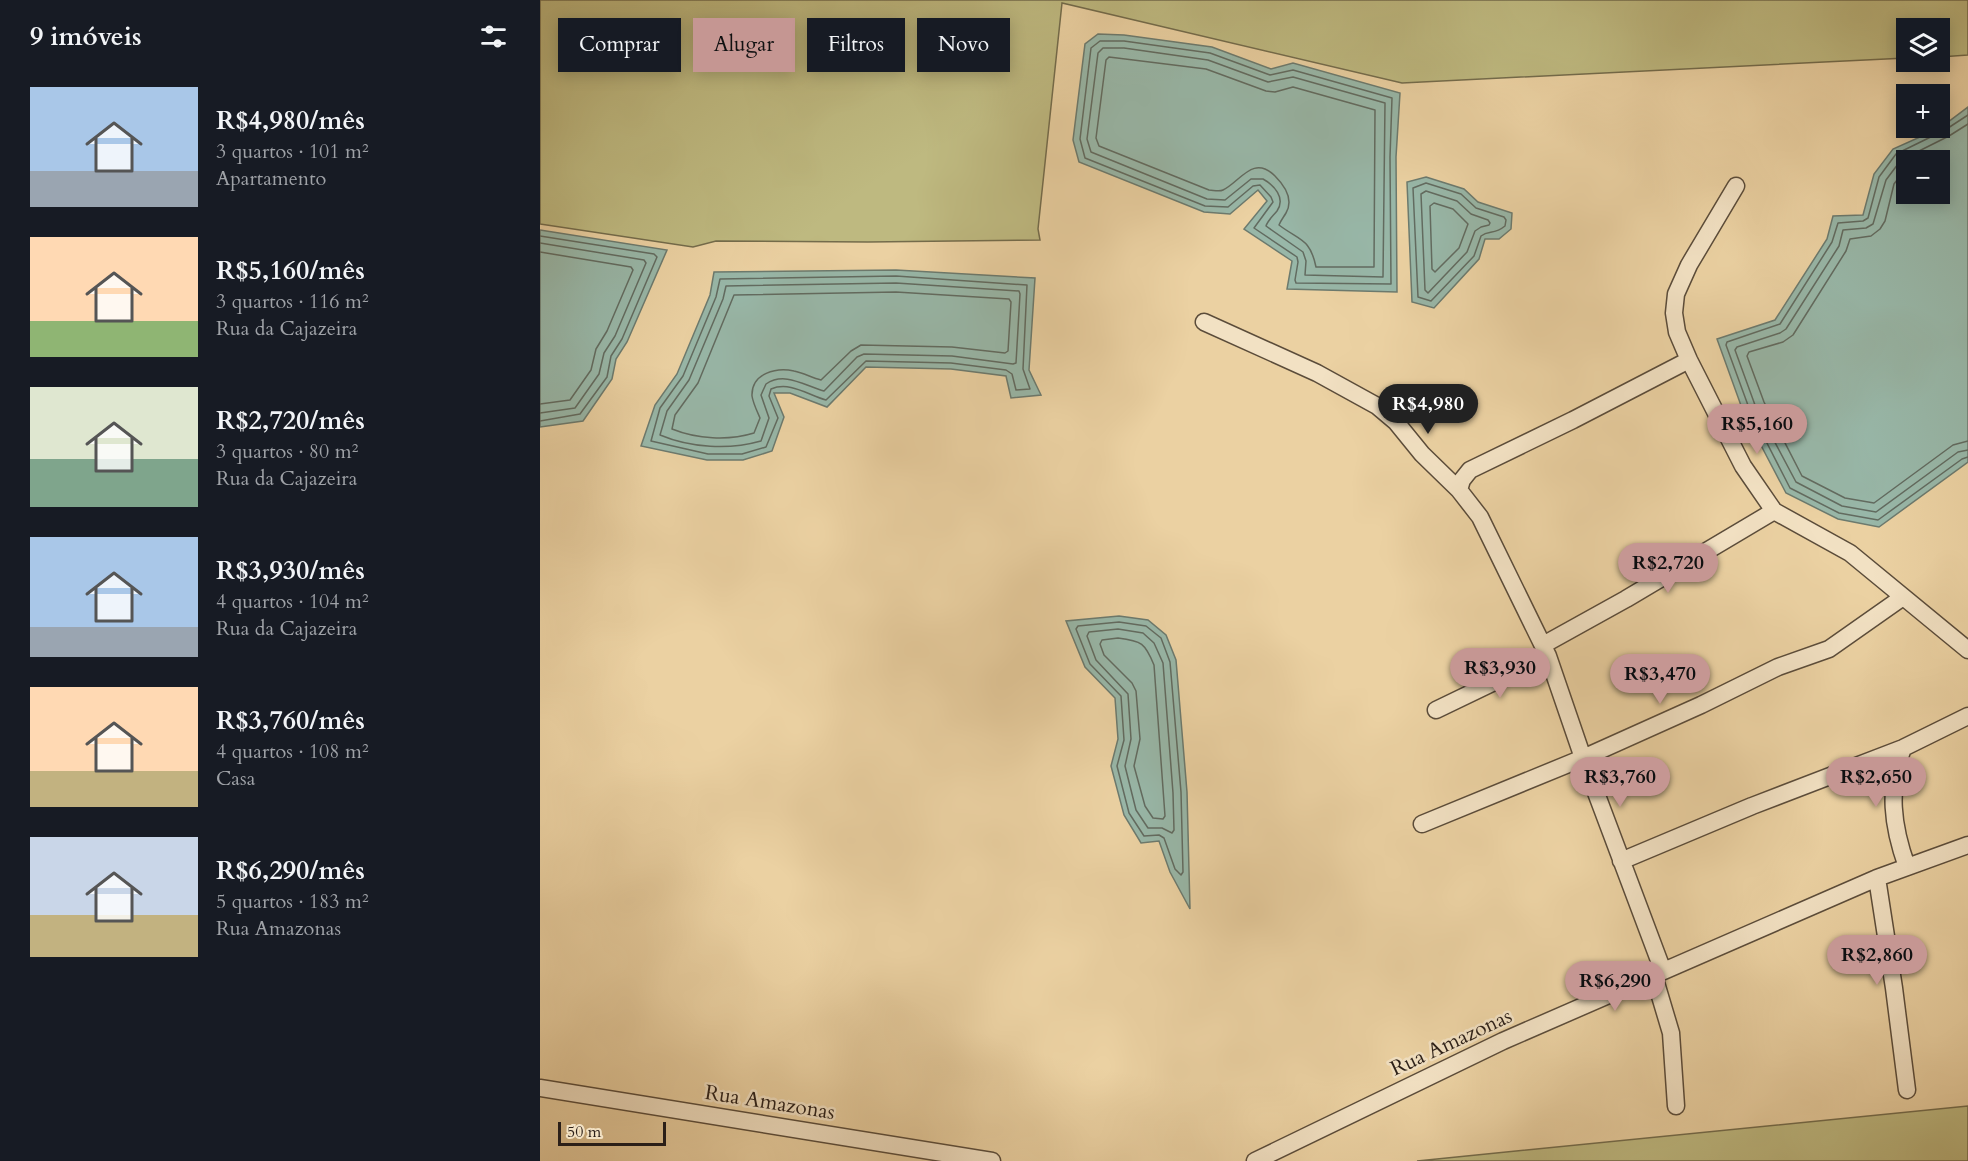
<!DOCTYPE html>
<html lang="pt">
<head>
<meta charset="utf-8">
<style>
	body { margin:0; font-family:Cardo,serif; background:#20242c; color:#f1f3f6; height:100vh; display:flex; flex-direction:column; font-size:22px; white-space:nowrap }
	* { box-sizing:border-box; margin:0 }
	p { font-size:20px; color:#9ea1a6 }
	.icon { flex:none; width:33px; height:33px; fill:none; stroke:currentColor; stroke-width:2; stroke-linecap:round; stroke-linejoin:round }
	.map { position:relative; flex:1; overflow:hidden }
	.details { display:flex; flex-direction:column; background:#171b24; width:540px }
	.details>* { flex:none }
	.banner { position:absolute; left:18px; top:18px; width:570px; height:54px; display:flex; gap:12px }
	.buttons { position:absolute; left:1356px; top:18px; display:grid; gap:12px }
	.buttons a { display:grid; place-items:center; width:54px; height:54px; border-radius:0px; background:#171b24; box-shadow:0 3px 15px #0003; font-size:30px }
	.scale { position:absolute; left:18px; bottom:15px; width:108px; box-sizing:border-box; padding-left:6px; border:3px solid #2b1f18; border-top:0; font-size:16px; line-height:21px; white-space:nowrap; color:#2b1f18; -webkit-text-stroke:4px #f2e1c3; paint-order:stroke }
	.price { position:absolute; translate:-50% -51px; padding:0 14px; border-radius:21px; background:#c59692; color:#111; font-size:20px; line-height:39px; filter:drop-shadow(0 2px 3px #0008) }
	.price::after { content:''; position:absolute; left:50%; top:36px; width:18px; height:14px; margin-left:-9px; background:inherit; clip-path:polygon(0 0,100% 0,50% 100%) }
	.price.active { background:#222; color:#fff }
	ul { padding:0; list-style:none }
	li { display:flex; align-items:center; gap:18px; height:150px; padding:0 30px }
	li span { display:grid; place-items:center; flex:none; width:168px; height:120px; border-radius:0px; color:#555 }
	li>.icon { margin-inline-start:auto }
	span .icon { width:72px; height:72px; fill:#fffc; stroke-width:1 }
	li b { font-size:26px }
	h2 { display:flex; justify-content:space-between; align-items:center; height:72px; padding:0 30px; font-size:26px }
	.tag { padding:0 21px; border-radius:0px; background:#171b24; box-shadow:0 3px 15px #0003; font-size:21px; line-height:54px }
	.tag.active { background:#c59692; color:#111 }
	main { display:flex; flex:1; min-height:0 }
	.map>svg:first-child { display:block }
	.green { fill:#beb980; stroke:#746c4c; stroke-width:1.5 }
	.water { fill:#98b7a8; stroke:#6c7a6e; stroke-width:1.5; fill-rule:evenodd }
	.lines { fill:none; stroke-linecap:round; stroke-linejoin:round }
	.shore { stroke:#626b60; stroke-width:1.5 }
	.minor-casing { stroke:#5b4c3a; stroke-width:19 }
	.minor { stroke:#f2e1c3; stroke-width:16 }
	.labels { text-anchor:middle; stroke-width:5; stroke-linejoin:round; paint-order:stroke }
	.street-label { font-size:21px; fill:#2b1f18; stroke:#f2e1c3 }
</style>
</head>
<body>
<main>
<section class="details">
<h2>9 imóveis<svg class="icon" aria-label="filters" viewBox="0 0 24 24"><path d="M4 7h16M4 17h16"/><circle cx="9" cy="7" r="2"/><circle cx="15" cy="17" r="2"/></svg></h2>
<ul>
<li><span style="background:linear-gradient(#a9c7e8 70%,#9aa5b1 0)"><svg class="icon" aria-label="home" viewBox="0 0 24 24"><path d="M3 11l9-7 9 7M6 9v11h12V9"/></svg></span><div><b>R$4,980/mês</b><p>3 quartos · 101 m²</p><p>Apartamento</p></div></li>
<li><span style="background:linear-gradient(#ffd9b3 70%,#8fb573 0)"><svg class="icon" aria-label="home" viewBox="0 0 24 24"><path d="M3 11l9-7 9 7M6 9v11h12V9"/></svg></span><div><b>R$5,160/mês</b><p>3 quartos · 116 m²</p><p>Rua da Cajazeira</p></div></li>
<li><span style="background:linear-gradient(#dfe7d0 60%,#7fa58c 0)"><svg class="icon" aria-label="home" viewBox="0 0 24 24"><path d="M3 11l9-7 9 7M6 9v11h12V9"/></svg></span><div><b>R$2,720/mês</b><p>3 quartos · 80 m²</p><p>Rua da Cajazeira</p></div></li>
<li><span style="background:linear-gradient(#a9c7e8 75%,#9aa5b1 0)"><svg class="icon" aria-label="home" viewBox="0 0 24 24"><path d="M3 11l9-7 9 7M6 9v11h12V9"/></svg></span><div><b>R$3,930/mês</b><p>4 quartos · 104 m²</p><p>Rua da Cajazeira</p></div></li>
<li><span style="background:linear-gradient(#ffd9b3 70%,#c2b280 0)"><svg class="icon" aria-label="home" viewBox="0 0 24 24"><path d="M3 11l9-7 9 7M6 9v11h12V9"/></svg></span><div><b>R$3,760/mês</b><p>4 quartos · 108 m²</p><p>Casa</p></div></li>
<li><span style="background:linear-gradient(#c9d6e8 65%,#c2b280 0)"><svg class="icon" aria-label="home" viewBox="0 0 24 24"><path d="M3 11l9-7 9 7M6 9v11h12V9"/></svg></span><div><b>R$6,290/mês</b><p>5 quartos · 183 m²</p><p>Rua Amazonas</p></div></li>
</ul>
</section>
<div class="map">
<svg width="1428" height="1161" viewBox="0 0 1428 1161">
	<rect width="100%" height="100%" fill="#ebd1a2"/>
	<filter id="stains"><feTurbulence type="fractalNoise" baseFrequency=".00333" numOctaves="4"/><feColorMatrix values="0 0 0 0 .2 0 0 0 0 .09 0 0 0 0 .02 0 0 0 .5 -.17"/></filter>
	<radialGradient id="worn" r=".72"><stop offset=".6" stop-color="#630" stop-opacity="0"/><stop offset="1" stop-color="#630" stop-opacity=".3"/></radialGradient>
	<path class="green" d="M0,0H1428V55L1400,57V28H1366V58L862,83L522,3L498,229L500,240L328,242L176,241L153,247L0,224Z
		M1428,1106V1161H877Z"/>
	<path class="water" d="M558,34L584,35L672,47L731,69L753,63L860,93L856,157L857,292L747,289L752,261L704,229L727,201L718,190L690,214L664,212L539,162L533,140L545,44Z
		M1428,107V462L1339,527L1298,519L1246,493L1203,411L1177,339L1235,320L1287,239L1293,216L1323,215L1334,174L1353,149L1400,128ZM1366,160H1400V194H1366Z
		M886,177L924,189L938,202L972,213L971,229L959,239H945L939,259L894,308L872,302L867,182Z
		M0,230L127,250L87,342L76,359L72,379L43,421L0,427Z
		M356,270L495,278L489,370L501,395L471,398L466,376L411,369L326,367L287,407L250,393H234L244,417L232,451L203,460H167L101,446L115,405L137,374L170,295L174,272Z
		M579,616L608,620L626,635L636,660L647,792L650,909L630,872L619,841L601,843L584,815L571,766L578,739L575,698L545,667L526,621Z"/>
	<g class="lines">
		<path class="shore" d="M560,41H584L670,53L730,75L753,70L852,98L850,157L851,284L756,283L755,280L758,262L757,257L714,228L733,202L731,197L720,185L713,186L688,207L665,206L545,158L540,139L551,48Z
			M563,48H584L668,60L728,82L753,77L845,103L843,277L765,275L766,261L763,252L726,226C728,220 733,216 737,211C746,198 734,185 723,179H711L685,200L667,199L551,152L547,139L558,53Z
			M569,57L666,69L726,91L735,92L753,87L835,110L834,267H776C770,238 760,241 739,225C741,220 743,218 746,213C754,199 745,186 735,176C713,154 700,182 683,190C679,192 673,190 669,190L559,146L556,138L566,60Z
			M1428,115L1405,130L1356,154L1339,177L1328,218L1323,221L1298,223L1292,242L1240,324L1187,342L1186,345L1209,408L1250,488L1299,513L1338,520L1422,459L1428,457
			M1428,124L1409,136L1361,160L1346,180L1333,224L1326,228L1303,230L1299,246L1246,329L1240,333L1197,347L1195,350L1215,405L1256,482L1302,506L1336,512L1418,452L1428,450
			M1366,168L1354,184L1345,221L1340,229L1331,236L1310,239L1306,251L1253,335L1243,342L1209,352L1207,356L1224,402L1262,476L1305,498L1334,503L1413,445L1428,441
			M886,183L921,194L936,208L964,217L966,220L965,226C954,235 949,230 941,236L934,256L891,301L878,297L873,188Z
			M886,191L917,201L931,214L948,220L950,223L949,225L941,227L935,231L927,252L888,293L885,290L881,194Z
			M894,203L913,209L928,224L919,248L895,272L892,269L890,206Z
			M0,236L114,254L117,257L82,339L71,356L67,377L40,414L0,421
			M0,243L104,260L106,263L75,336L64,353L59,374L35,408L0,413
			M0,252L91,267L93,270L67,331L56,349L51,370L30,400L0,404
			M356,276L487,285L483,369L490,389L476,390L472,374L466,370L411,363L326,361L286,400C268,395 250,381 231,389L229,396L238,418L226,447L202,454H168L111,441L120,408L143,376L176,297L180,279Z
			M356,283L479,291L480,294L476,363L473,364L412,356L324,354L317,357L284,391C265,386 245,371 226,384L221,395L229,418L221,441C189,450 151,448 120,435L127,411L149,380L183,299L186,286Z
			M356,292L469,299L471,302L468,351L465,353L412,347L321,345L311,351L281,380C272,378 264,373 254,371C237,367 211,373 212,396C213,403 217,411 220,418L214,433C188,441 157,439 132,429L135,415L158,383L194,295Z
			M579,622L606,626L621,638L630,662L641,792L643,872L641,875L635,869L624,838L619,835L604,836L589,813L577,766L584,740L581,696L550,664L536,629L538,626Z
			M578,629L603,633L614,643L623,663L633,793L634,830L632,833L622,828H608L596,810L585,766L591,739L588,694L556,660L547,636L549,632Z
			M578,638C602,641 605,643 614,665L625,816L623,819L613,818L605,806L594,766L600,739L596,691L592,683L564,655L560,644L562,640Z"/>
		<defs>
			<path id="minor" d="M1196,186L1149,265L1136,294L1134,313L1137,332L1149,360L1203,466L1234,511L1310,553L1428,650
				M664,322L777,373L837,406L856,422L882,454L919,490L940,517L1008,656L1043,758L1123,971
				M919,490L922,480L930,470L1033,420L1149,360
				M1003,645L1086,599L1234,511
				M896,710L1008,656
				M1363,748C1348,790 1352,825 1367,867
				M882,824L1043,758L1161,705L1238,667L1289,649L1363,597
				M1081,861L1212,806L1363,748L1428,716
				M1337,878L1354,988L1367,1090
				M1114,976L1131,1033L1136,1106
				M0,1088L452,1161
				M715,1161L963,1041L1337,878L1428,845"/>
		</defs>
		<use href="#minor" class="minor-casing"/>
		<use href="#minor" class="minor"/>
	</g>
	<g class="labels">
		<g class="street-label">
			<text transform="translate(911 1042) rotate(-25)" y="7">Rua Amazonas</text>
			<text transform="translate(230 1102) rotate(9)" y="7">Rua Amazonas</text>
		</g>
	</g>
	<rect width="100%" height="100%" filter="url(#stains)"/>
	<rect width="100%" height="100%" fill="url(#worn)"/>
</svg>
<div class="buttons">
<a><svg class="icon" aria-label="layers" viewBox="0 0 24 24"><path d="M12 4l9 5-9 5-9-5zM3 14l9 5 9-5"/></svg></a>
<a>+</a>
<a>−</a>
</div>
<div class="scale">50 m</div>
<b class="price active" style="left:888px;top:435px">R$4,980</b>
<b class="price" style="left:1217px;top:455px">R$5,160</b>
<b class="price" style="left:1128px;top:594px">R$2,720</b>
<b class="price" style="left:960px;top:699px">R$3,930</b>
<b class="price" style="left:1120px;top:705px">R$3,470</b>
<b class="price" style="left:1080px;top:808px">R$3,760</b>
<b class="price" style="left:1336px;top:808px">R$2,650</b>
<b class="price" style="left:1337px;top:986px">R$2,860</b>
<b class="price" style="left:1075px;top:1012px">R$6,290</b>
<div class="banner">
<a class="tag">Comprar</a>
<a class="tag active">Alugar</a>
<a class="tag">Filtros</a>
<a class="tag">Novo</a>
</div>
</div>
</main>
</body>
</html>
